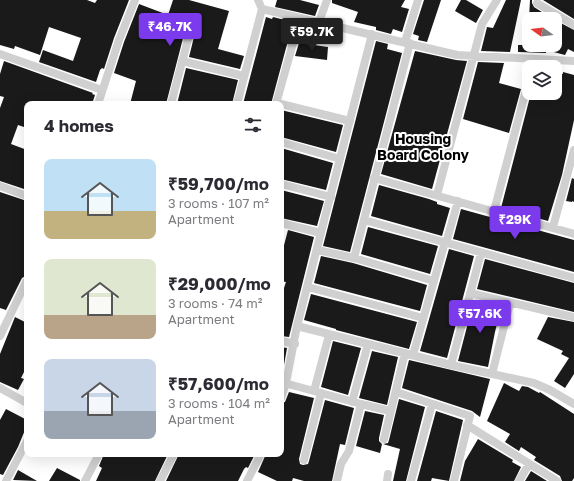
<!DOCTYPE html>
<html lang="en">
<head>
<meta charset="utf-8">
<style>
	body { margin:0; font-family:"Golos Text",sans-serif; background:#f7f7f7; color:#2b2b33; height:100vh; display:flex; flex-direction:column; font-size:15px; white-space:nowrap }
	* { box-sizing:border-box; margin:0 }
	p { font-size:13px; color:#7c7c81 }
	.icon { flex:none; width:22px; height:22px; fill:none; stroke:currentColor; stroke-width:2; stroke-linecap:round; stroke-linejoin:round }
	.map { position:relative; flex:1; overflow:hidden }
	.side { position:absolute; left:24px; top:101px; width:260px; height:356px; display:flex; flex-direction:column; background:#fff; border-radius:8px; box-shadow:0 4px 16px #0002 }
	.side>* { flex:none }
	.needle { width:26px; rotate:285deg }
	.tools { position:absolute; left:522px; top:12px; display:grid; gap:8px }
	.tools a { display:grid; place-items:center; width:40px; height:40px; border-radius:8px; background:#fff; box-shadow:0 4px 16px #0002; font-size:20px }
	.price { position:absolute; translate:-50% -34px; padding:0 9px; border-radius:4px; background:#7c3aed; color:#fff; font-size:13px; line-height:26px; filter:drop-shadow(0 1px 2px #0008) }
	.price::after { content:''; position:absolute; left:50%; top:24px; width:12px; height:9px; margin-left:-6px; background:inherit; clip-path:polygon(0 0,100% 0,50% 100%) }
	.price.active { background:#222; color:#fff }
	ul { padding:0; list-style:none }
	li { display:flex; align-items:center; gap:12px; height:100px; padding:0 20px }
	li span { display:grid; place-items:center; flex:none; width:112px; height:80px; border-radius:8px; color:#555 }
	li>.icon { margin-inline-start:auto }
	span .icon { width:48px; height:48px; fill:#fffc; stroke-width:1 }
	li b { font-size:17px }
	h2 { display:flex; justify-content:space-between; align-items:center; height:48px; padding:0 20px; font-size:17px }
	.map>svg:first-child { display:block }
	.building { fill:#1a1a1a }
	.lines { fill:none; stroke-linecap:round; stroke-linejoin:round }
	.minor { stroke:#d0d0d0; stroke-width:8 }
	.labels { text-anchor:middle; stroke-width:4; stroke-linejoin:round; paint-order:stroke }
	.neighbourhood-label { font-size:14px; font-weight:bold; fill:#000; stroke:#fff }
</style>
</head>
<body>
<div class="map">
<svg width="574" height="481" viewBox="0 0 574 481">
	<rect width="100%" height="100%" fill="#fff"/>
	<path class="building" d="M0,0H87L95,3L97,0H129L114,38L104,69L102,68L100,70L96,82L39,62L43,50L73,61L81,38L49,27L40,55L15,46L14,49L0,45Z
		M173,0H189L229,11L218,49L244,56L240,69L189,57L197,25L196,20L190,19L187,23L166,104H130L136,81L114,73L124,42L139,4L168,15Z
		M277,0H300L319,5L315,16L275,7Z
		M332,0H405L401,7L409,9L402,32L393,29L391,34L376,30V27L354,22L358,12L332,3Z
		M424,0H441L427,42L418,40L419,36L413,34Z
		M461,0H466L483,10L476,23L455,11Z
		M506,0H521L510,52L481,51L487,27L493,28Z
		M530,0H532V3L534,7L553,19H529Z
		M543,0H574V19Z
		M266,17L272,19L273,17L293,22L271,104H243Z
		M555,20L574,30V52L568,49L565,55L546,50V53L518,52V45H555Z
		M376,41L388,44L387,49L402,53L350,252L323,246Z
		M299,43L328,47L327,60L295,56Z
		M415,51L456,60L467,61L432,189L381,174Z
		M4,61L93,93L92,94L95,95L92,104H27V128L18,125L11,144L27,150V190L0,181V108L4,97L0,96V74Z
		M478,62L504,63L499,83L521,89L509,133L463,119Z
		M186,68L238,80L232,104H177Z
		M555,72L563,74V72L574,75V120L562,175L548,221L501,208L531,93H555Z
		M281,110L343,125L336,152L281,137Z
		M281,148L333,163L326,190L281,179Z
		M572,178L574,179V202L572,201V202L566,201Z
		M379,185L429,199L437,202V204L450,208L442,236L371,216Z
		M281,190L324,201L317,226L281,218Z
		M0,192L27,201V275L22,278L6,310L0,308Z
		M461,209L574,240V272L453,239Z
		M368,227L438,246L430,274L361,254Z
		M288,230L314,237L289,337L281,336V307L284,294H282L286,282L281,281V248L283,249Z
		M449,249L474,256L447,358L420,351Z
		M321,256L353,263L427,285L420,311L314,283Z
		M485,259L574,283V312L477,289Z
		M311,294L417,322L409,349L336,330V329L304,320Z
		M474,300L503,306L502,313L500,312L495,332L488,367L458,361Z
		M15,317L27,323V366L21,378L24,379L18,390L0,382V354Z
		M548,317L574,322V374L565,388L554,381L569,358L561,354L563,351L537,339Z
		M333,341L361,348L348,395L321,387Z
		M281,347L287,348L284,365H281Z
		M372,351L398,357L387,405L359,398Z
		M409,360L490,379L480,417L472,411L402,388Z
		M504,383L519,391L522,386L528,387L539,393L540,392L574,414V478L572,481H562L560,476L534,460L536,457L521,447L519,451L505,442L510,434L487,421Z
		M289,392L314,398L299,459L300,464L303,465L308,464L309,461L325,400L354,408L345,445L340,444L332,481H304L293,478L292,481H277L258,472L266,454H281V403L285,402Z
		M399,399L425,407L406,481H393L400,449L383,444L388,443L389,440Z
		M6,409L27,420V431L25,430L18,447L3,475L0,474V420Z
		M365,411L384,415L379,438V441L382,444L380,453L356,446Z
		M436,411L463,420L449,481L432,478L431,481H417Z
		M478,439L513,460L512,462L521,467L514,481H460L465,461Z
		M104,454H168L155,481H96L102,468L99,466Z
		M179,454H255L248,468L246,467L244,469L238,481H166Z
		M57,468L80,480V481H49Z
		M18,470L37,481L13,480Z
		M531,471L547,481H525Z"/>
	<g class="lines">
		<path class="minor" d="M258,0L262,9L457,55L574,61
			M537,3L574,25
			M319,22L327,0
			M405,42L418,0
			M0,54L102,90
			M182,61L244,76
			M98,104L119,40L135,0
			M171,104L192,24
			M237,104L262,9
			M276,104L300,18
			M281,104L350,121
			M281,142L340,159
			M374,178L574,234
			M281,184L331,197
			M0,186L27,196
			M437,195L482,24L497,0
			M494,211L529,79
			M364,220L574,278
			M281,223L321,233
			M553,227L574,150
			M446,243L458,201
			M317,250L354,258L434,281
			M354,258L410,43
			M308,287L423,318
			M470,293L573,317
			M297,326L451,365L534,383L550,390L574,404
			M0,336L27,280
			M281,341L295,344
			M413,355L445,242
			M451,365L481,253
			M492,374L510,303
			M281,382L361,404L390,411
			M0,388L27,403
			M314,391L329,335
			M396,392L470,416L454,481
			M281,398L286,383L297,326L372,34
			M352,402L368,344
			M467,425L557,481
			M384,439L405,353
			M304,460L321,393
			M6,481L27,441
			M85,481L99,454
			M160,481L174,454
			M247,481L261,454
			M337,481L341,464L349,451L361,404
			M387,481L388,474
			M411,481L432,404
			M519,481L529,464"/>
	</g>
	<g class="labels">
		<g class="neighbourhood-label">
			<text x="423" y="144">Housing<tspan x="423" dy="16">Board Colony</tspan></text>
		</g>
	</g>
</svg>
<div class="tools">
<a><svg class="needle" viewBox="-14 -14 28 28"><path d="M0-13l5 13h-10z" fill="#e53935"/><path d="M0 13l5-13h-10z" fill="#7c7c81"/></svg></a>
<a><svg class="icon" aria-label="layers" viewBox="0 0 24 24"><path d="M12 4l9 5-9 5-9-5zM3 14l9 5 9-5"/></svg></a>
</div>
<b class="price" style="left:170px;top:47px">₹46.7K</b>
<b class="price active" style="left:312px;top:52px">₹59.7K</b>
<b class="price" style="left:515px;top:240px">₹29K</b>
<b class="price" style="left:480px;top:334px">₹57.6K</b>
<section class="side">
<h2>4 homes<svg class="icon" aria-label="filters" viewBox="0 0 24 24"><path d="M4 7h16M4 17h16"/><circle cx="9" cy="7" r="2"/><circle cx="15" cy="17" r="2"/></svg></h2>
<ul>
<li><span style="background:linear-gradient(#bfe0f5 65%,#c2b280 0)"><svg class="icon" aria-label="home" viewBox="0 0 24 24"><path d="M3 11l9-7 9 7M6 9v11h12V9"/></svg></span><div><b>₹59,700/mo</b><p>3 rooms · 107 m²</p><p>Apartment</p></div></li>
<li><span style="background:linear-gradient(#dfe7d0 70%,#b9a48a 0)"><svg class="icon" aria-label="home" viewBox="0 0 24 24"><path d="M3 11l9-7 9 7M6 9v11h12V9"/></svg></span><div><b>₹29,000/mo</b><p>3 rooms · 74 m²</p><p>Apartment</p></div></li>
<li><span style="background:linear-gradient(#c9d6e8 65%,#9aa5b1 0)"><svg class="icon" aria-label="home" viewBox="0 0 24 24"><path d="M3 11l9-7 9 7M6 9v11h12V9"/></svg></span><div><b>₹57,600/mo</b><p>3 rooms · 104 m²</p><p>Apartment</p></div></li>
</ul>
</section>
</div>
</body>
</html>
